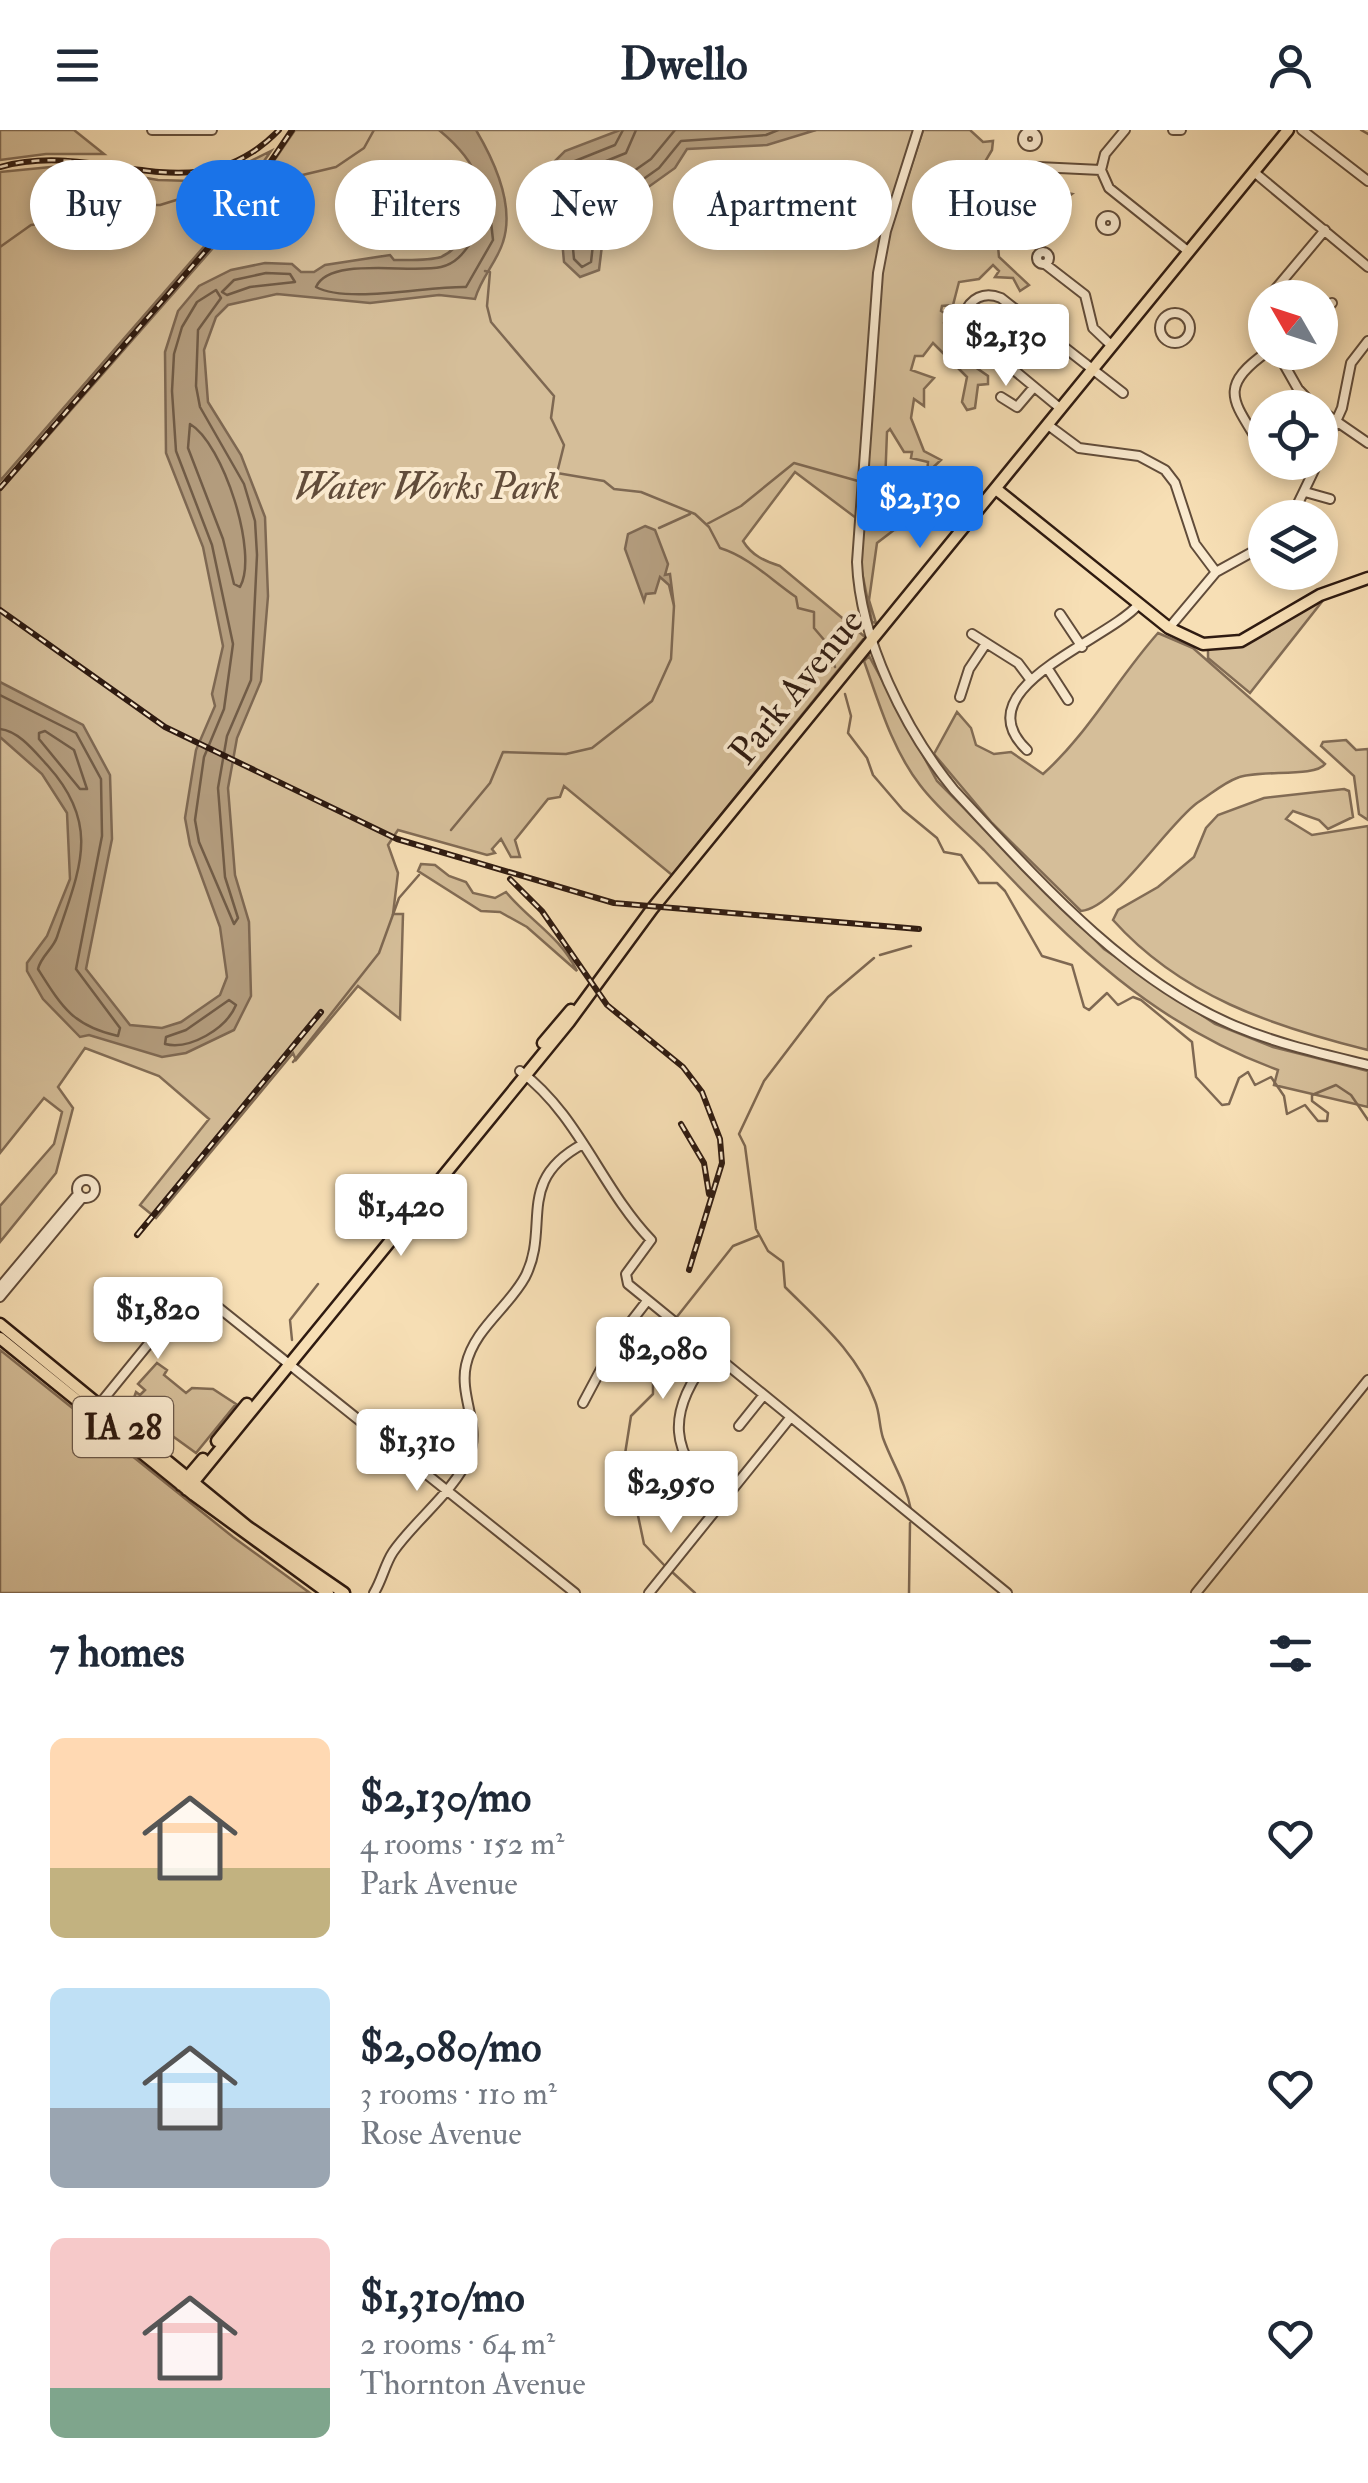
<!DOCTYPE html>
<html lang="en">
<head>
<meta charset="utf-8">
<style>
	body { margin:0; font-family:"IM FELL Double Pica",serif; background:#f2f2f3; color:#1f2937; height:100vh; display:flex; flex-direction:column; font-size:38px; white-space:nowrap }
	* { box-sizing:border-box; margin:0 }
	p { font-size:32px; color:#747a83 }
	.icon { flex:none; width:55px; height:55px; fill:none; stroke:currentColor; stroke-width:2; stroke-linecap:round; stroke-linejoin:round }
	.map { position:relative; height:1463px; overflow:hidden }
	.sheet { display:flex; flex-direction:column; background:#fff; flex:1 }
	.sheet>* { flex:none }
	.hud { position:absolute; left:30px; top:30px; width:1310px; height:90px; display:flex; gap:20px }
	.needle { width:65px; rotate:309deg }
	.tools { position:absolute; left:1248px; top:150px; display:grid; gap:20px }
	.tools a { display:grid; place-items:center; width:90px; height:90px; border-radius:50%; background:#fff; box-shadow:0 5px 15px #0003; font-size:50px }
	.price { position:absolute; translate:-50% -85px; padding:0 22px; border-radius:10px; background:#fff; color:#222; font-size:32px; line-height:65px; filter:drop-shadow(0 2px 5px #0008) }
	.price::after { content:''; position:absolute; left:50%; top:60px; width:30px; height:22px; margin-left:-15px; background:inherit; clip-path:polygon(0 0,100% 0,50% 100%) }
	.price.active { background:#1a73e8; color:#fff }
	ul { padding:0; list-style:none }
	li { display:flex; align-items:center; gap:30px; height:250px; padding:0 50px }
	li span { display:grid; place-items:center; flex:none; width:280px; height:200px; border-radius:15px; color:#555 }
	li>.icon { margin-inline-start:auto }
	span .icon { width:120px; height:120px; fill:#fffc; stroke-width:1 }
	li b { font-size:42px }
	h2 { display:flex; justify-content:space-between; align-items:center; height:120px; padding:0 50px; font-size:42px }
	.pill { padding:0 35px; border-radius:45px; background:#fff; box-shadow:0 5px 15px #0003; font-size:35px; line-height:90px }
	.pill.active { background:#1a73e8; color:#fff }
	header { display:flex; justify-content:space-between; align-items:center; height:130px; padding:0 50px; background:#fff; font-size:45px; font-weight:800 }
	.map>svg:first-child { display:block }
	.green { fill:#d5be99; stroke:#826c55; stroke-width:2.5 }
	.water { fill:#b39c7d; stroke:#7e6852; stroke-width:2.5 }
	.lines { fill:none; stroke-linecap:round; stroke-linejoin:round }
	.shore { stroke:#715c47; stroke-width:2.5 }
	.stream { stroke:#7e6852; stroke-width:2.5 }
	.minor-casing { stroke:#614c3a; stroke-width:12 }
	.major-casing { stroke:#2f1b11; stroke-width:15 }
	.minor { stroke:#faeacf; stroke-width:8 }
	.major { stroke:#f7dfb5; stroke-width:10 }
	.rail-casing { stroke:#2f1b11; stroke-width:6 }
	.rail { stroke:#faeacf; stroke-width:2.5; stroke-dasharray:8; stroke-linecap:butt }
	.labels { text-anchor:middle; stroke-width:8; stroke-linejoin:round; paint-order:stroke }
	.shield { fill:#faeacf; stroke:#6c594a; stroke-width:2.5 }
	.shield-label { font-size:35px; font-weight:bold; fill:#2f1b11 }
	.park-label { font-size:38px; font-style:italic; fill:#614c3a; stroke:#faeacf }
	.street-label { font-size:38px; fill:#2f1b11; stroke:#faeacf }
</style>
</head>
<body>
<header><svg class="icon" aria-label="menu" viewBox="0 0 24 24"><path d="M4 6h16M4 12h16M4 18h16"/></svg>Dwello<svg class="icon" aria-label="person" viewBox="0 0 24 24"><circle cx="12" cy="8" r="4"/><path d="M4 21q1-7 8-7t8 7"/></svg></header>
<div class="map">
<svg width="1368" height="1463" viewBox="0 0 1368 1463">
	<rect width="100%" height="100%" fill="#f7dfb5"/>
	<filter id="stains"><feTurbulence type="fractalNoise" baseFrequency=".002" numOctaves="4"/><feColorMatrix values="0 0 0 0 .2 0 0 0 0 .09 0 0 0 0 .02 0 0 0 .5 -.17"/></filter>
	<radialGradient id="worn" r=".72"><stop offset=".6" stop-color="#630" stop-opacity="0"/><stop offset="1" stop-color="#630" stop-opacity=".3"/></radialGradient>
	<path class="green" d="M0,0H74L104,24H46L0,30Z
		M295,0H916L881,109L856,388L795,342L743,411C752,426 765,431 780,436L865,507L672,745L564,656L560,667L548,669L515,710L520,727H511L501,709L492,719L495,723L487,725L398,700L388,715L398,743L393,784H403L400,889L358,856L296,930L293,923L156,1088L140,1075L209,989L159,946L85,918L58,957L73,978L56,1043L0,1112V1076L54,1014L62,982L44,968L0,1023V361L220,110Z
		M923,0H970L983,12L993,11L992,20L980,40L982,45L994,46V55L1012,60L1021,53L1028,69L1039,57L1072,64L1058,74L1057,85L1047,100L1028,96L1019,112L1009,103L1007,92L983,101L987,115L998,116L999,127L1029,155L1020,161L1013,148L995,147L999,141L993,135L979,149L959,152L953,175L942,176L941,181L951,187L944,193L946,201L968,223V232L988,246V254L978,255L975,278L967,280L962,272L967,247L933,213L923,226H915L911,240L934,248L924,259V276L914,269L911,288L924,321L941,330L927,343L928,332L911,328L912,322H904L890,299L887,302L884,380L894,395L907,399L894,400L877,413L869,470L876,493L872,492L860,432L881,149L890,101Z
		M271,21L208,112L0,351V42L71,35L158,50L193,51L226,43Z
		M1332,459L1250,563L1208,528V515L1230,514Z
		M1158,503L1193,518L1325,634C1315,648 1258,639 1237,648C1223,653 1210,665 1197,673C1167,695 1114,779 1081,781L992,693L934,624L957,582L971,598L976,615L994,624L1011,622L1043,644C1088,604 1117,549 1158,503Z
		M869,526L937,651L1104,819L1215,894L1273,917L1368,941V977L1274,955L1278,940C1154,895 1073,815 984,720C963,699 938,679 920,655C892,619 879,573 864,531Z
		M1346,610L1356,620L1368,619V690L1359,684L1354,646L1321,616L1323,612Z
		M1344,659L1349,661L1353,687L1328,699L1319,690L1293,681L1286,689L1312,705L1368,696V920C1272,896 1181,866 1113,790L1118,780L1158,757L1194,727L1206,698L1218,685L1264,668Z
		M421,734L435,735L449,746L466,752L473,763L495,768L506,762C530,791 560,806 577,841L527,797L500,782L481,781L418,741Z
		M0,1220L233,1407L310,1463H0Z
		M157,1233L167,1240L164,1245L186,1263L192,1258L213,1259L236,1274L196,1323L131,1276L136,1262L140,1265L145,1260L138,1254Z"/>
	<path class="water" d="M439,0H476C495,32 515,75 503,112C497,132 481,147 475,169L439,165L370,173L277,164L228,175L216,187L204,220L208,272L241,325L265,387L268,466L261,551L237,608L228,658L235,745L249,792L251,866L234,900L186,923L162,927L89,905L80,907L43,869L27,841V833L47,806L70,749L67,683L42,644L0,607V552L83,595L110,645L112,709L86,839L130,895L162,898L181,892L220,865L227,847L220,797L190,715L185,688L196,620L215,576L212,564L223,516L203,417L166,323L165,222L178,181L199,156L231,140L265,133L292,134L301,142H314L325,135L390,125L394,130C408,130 428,131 441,127C452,122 458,115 463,107C491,61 480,34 439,0Z
		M620,0H816L767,15L687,19L675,38L612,83L604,99L599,140L580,147L564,132L555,31L565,21Z
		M645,396L655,400L668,434L665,445L670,444L674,476L669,455L660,447L655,463L646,464L644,471L625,419L628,404Z"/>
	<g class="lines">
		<path class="shore" d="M623,0L615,15L565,35L574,129L582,137L591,132L595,97L604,77L659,38L681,11L766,5L778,0
			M636,0L626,23L579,42L584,76L651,29L675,0
			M491,92L493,110L466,157C427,156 348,174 316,157C330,126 411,144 441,137C467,131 471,103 491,92Z
			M266,143L290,144L295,152L250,157L227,165L222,162L234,150Z
			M216,160L221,168L198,200L196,256L200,277L244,354L255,391L257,425L251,550L227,606L218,658L225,747L238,788L234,794L199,712L195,690L204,627L224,579L233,514L212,415L176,321L172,261L174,224L182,197L197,172Z
			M190,294C223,313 259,424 240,457L234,454L223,409L188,318Z
			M0,565L76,603L101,649L102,706L76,839L120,898L118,906C73,896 62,877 38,839C41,826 53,819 57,807C79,740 102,696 48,636C35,622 19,601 0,599
			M45,601L74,620L87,659H80L39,609V603Z
			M229,870L236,875C226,899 190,920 165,914L166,907L186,900Z"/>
		<path class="stream" d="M1361,0L1368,4
			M0,117L31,95L57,92L94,75H160L254,46L294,47L336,37L364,18L374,0
			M485,141L490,142L487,176L491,192L554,266L551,288L564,315L557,343L604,351L614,359L641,362L695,384L709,397L720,418C749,427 770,449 796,467L798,478L814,482V498L825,511L835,537
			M869,351L875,352
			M707,394L741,376L794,333L858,351
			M659,398L690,384
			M845,564L851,586L848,603L867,628L873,645L903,680L937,708L944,722L961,725L979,753H997L1005,761L1042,826L1072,835L1084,877L1089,880L1107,863L1118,875L1133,867L1141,870L1192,912L1196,947L1222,975L1229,974L1239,948L1248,942L1255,955L1271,947L1284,966L1287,984L1305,975L1318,991H1327L1328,983L1312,971V965L1336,955L1351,965L1368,990
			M451,700L490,653L503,622L566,624L592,618L652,571L671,529L674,476
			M880,825L911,816
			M874,828L828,867L764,951L739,1004L745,1016L756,1099L768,1121L783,1132L785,1157C820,1192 857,1223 875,1271C880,1283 879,1296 883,1308C892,1333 906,1353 911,1380
			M293,932L379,823L399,768L419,745
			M676,1188L733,1116L758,1106
			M292,1210L290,1190L318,1154
			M665,1436L644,1414L625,1324L631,1286L653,1264C653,1239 651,1213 671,1195
			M671,1441L695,1463
			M909,1463L910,1393"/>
		<defs>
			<path id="minor" d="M152,0H212
				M918,0L886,101L878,143L857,432C860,510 905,600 954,660C1036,748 1123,848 1235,896C1278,914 1323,924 1368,935
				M1173,0H1181
				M1302,0L1368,51
				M1023 9a7 7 0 1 1 14 0a7 7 0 1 1-14 0Z
				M1101,40L1109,58L1189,122
				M1254,42L1368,137
				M1013,56L1038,37L1101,40L1105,24L1125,0
				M1101 93a7 7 0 1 1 14 0a7 7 0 1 1-14 0Z
				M1037 128a6 6 0 1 1 12 0a6 6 0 1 1-12 0Z
				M1045,134L1085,165L1093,198L1112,216
				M1268,168L1325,100
				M1265,172L1256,184L1265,201
				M1160 198a15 15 0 1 1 30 0a15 15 0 1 1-30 0Z
				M1320,185L1332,173
				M1277,222L1298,259L1316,278
				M1001,267L1017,277L1034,257
				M1061,279L968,202L964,185C970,168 984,161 1001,168L1123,263
				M1320,280L1368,313
				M1048,295L1079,318L1139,326L1165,340L1175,353L1195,414L1216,442
				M1263,320C1236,273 1214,259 1267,222
				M1320,327L1342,278L1351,233L1368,211
				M1305,362L1330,369
				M1291,388L1318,332
				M1060,484L1082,517
				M1169,498L1216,442L1265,415
				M972,504L1018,533L1030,549
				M1048,539L1068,570
				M960,567L969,539L985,515
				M1027,620C962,558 1106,512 1139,474
				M520,941C579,985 601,1058 651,1110L626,1144L628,1154L1007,1463
				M77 1059a9 9 0 1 1 18 0a9 9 0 1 1-18 0Z
				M0,1157L78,1064
				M0,1167L82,1068
				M711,1225C665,1282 668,1324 722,1372
				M583,1273L616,1211L647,1171
				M98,1276L194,1158L575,1463
				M739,1296L763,1266
				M667,1378L652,1349L685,1330
				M374,1463C382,1450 385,1434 393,1422C415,1390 455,1361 469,1326C481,1296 459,1266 466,1235C474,1199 508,1178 525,1147C551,1097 514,1051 583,1014
				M649,1463L790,1288
				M1196,1463L1368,1250"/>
			<path id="major" d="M996,359L1169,498L1203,514L1241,511L1320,465L1368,448
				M543,913L571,880
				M0,1194L248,1397L344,1463
				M0,1208L194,1365L328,1463
				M217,1311L247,1274
				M181,1355L203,1329
				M187,1360L569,892L652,779L1288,0"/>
		</defs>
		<use href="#minor" class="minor-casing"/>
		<use href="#major" class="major-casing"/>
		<use href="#minor" class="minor"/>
		<use href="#major" class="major"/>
		<defs>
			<path id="rail" d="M0,37C102,8 194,88 279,0
				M0,358L228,95L292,0
				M0,480L165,597L397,709L614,773L919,799
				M510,749L542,781L607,875L683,937L702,962L720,1009L722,1033L689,1140
				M681,994L704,1033L709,1064
				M137,1105L321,882"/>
		</defs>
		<use href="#rail" class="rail-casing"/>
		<use href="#rail" class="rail"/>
	</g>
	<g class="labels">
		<rect class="shield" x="73" y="1267" width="100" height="60" rx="8"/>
		<g class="shield-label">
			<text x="123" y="1309">IA 28</text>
		</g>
		<g class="park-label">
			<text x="427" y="369">Water Works Park</text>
		</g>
		<g class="street-label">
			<text transform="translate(796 556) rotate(-51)" y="13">Park Avenue</text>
		</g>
	</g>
	<rect width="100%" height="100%" filter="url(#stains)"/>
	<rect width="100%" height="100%" fill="url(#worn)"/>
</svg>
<div class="tools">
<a><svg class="needle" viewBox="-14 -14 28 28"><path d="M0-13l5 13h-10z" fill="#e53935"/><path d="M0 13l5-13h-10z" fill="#747a83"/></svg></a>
<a><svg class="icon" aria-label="locate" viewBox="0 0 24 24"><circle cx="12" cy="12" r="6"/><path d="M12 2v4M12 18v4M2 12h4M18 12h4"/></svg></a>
<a><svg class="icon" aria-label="layers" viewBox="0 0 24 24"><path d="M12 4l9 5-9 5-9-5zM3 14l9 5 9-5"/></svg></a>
</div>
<b class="price" style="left:1006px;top:259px">$2,130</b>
<b class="price active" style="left:920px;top:421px">$2,130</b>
<b class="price" style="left:401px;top:1129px">$1,420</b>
<b class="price" style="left:158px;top:1232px">$1,820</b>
<b class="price" style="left:663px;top:1272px">$2,080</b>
<b class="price" style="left:417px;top:1364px">$1,310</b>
<b class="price" style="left:671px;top:1406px">$2,950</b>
<div class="hud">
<a class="pill">Buy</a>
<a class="pill active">Rent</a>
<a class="pill">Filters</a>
<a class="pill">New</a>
<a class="pill">Apartment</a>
<a class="pill">House</a>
</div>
</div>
<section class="sheet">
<h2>7 homes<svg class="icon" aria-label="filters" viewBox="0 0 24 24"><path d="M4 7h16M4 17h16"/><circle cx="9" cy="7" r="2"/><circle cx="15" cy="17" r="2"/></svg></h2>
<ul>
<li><span style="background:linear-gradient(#ffd9b3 65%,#c2b280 0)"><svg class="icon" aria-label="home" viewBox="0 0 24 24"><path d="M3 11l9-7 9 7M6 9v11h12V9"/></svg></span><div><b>$2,130/mo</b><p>4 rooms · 152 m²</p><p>Park Avenue</p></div><svg class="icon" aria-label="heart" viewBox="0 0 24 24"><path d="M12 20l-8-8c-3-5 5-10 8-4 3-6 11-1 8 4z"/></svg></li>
<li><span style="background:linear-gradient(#bfe0f5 60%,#9aa5b1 0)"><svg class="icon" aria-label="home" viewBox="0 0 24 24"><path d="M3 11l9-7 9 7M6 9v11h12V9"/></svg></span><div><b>$2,080/mo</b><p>3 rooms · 110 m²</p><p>Rose Avenue</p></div><svg class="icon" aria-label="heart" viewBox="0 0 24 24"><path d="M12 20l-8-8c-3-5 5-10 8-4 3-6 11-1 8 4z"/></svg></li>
<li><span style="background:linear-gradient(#f6c9c9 75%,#7fa58c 0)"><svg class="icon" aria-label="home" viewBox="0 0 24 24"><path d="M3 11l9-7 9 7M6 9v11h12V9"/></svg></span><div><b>$1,310/mo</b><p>2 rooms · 64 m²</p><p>Thornton Avenue</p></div><svg class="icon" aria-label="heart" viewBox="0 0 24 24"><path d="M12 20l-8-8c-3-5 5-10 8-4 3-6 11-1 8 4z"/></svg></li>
</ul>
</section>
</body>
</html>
